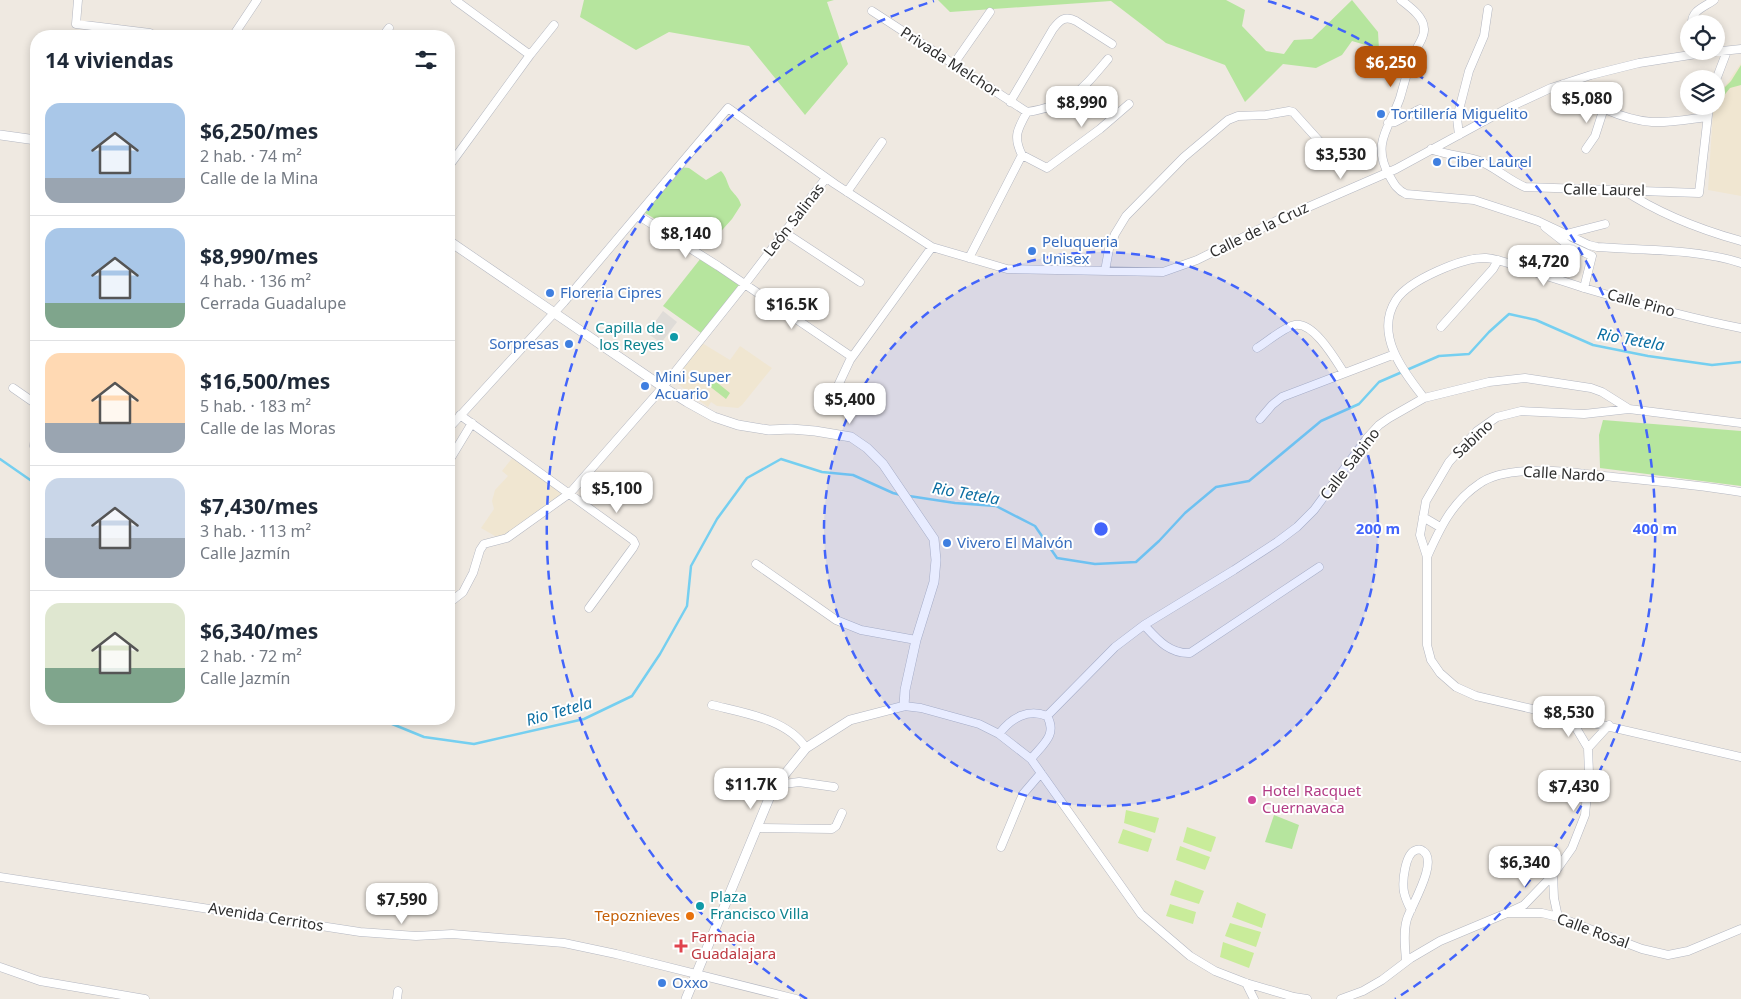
<!DOCTYPE html>
<html lang="es">
<head>
<meta charset="utf-8">
<style>
	body { margin:0; font-family:"Noto Sans",sans-serif; background:#f6f6f7; color:#1f2937; height:100vh; display:flex; flex-direction:column; font-size:19px; white-space:nowrap }
	* { box-sizing:border-box; margin:0 }
	p { font-size:16px; color:#747a83 }
	.icon { flex:none; width:28px; height:28px; fill:none; stroke:currentColor; stroke-width:2; stroke-linecap:round; stroke-linejoin:round }
	.map { position:relative; flex:1; overflow:hidden }
	.sheet { position:absolute; left:30px; top:30px; width:425px; height:695px; display:flex; flex-direction:column; background:#fff; border-radius:20px; box-shadow:0 2px 8px #0003 }
	.sheet>* { flex:none }
	.controls { position:absolute; left:1680px; top:15px; display:grid; gap:10px }
	.controls a { display:grid; place-items:center; width:45px; height:45px; border-radius:50%; background:#fff; box-shadow:0 2px 8px #0003; font-size:25px }
	.price { position:absolute; translate:-50% -42px; padding:0 11px; border-radius:10px; background:#fff; color:#222; font-size:16px; line-height:32px; filter:drop-shadow(0 1px 2px #0008) }
	.price::after { content:''; position:absolute; left:50%; top:30px; width:15px; height:11px; margin-left:-8px; background:inherit; clip-path:polygon(0 0,100% 0,50% 100%) }
	.price.selected { background:#b45309; color:#fff }
	ul { padding:0; list-style:none }
	li { display:flex; align-items:center; gap:15px; height:125px; padding:0 15px }
	li+li { border-top:1px solid #e0e1e3 }
	li span { display:grid; place-items:center; flex:none; width:140px; height:100px; border-radius:15px; color:#555 }
	li>.icon { margin-inline-start:auto }
	span .icon { width:60px; height:60px; fill:#fffc; stroke-width:1 }
	li b { font-size:21px }
	h2 { display:flex; justify-content:space-between; align-items:center; height:60px; padding:0 15px; font-size:21px }
	.map>svg:first-child { display:block }
	.education { fill:#f0e6d1 }
	.green { fill:#b6e59e }
	.pitch { fill:#c9ec9a }
	.plaza { fill:#dfdcd8 }
	.lines { fill:none; stroke-linecap:round; stroke-linejoin:round }
	.stream { stroke:#75cff0; stroke-width:2.5 }
	.minor-casing { stroke:#b4b7c1; stroke-width:9 }
	.tertiary-casing { stroke:#b4b7c1; stroke-width:10 }
	.minor { stroke:#fff; stroke-width:8 }
	.tertiary { stroke:#fff; stroke-width:9 }
	.ring { fill:none; stroke:#4264fb; stroke-width:2.5; stroke-dasharray:9 6 }
	.shop-dot { fill:#3f7fe0; stroke:#fff; stroke-width:2 }
	.culture-dot { fill:#0f9aa8; stroke:#fff; stroke-width:2 }
	.hotel-dot { fill:#d1479c; stroke:#fff; stroke-width:2 }
	.food-dot { fill:#e8710a; stroke:#fff; stroke-width:2 }
	.health-dot { fill:#e0444e; stroke:#fff; stroke-width:2 }
	.labels { text-anchor:middle; stroke-width:4; stroke-linejoin:round; paint-order:stroke }
	.street-label { font-size:15px; fill:#2e2e2e; stroke:#fff }
	.shop-label { font-size:15px; fill:#366cbe; stroke:#fff; text-anchor:start }
	.culture-label { font-size:15px; fill:#0d838f; stroke:#fff; text-anchor:end }
	.hotel-label { font-size:15px; fill:#b23c85; stroke:#fff; text-anchor:start }
	.food-label { font-size:15px; fill:#c56008; stroke:#fff; text-anchor:end }
	.health-label { font-size:15px; fill:#be3a42; stroke:#fff; text-anchor:start }
	.water-label { font-size:16px; font-style:italic; fill:#0d6fa3; stroke:#fff }
	.centre { fill:#4264fb; stroke:#fff; stroke-width:2.5 }
	.ring-label { font-size:15px; text-anchor:middle; font-weight:bold; fill:#4264fb; stroke:#fff; stroke-width:4; stroke-linejoin:round; paint-order:stroke }
</style>
</head>
<body>
<div class="map">
<svg width="1741" height="999" viewBox="0 0 1741 999">
	<rect width="100%" height="100%" fill="#efe9e1"/>
	<path class="education" d="M1741,63V196L1708,190L1713,112L1722,90Z
		M702,343L730,360L740,346L772,368L742,405L738,408L717,406L711,402L708,407L674,381Z
		M517,452L570,493L502,540L481,528L494,509L492,501L495,490L508,476L502,471Z"/>
	<path class="green" d="M584,0H834L827,2L848,64L805,115L749,46L669,32L636,50L580,17Z
		M938,0H1226L1245,10L1242,26L1266,51L1284,54L1294,40L1312,39L1352,0L1378,32L1379,49L1352,41L1342,55L1316,68L1283,64L1245,102L1225,65L1166,43L1111,1L950,12Z
		M1741,65V85L1730,88L1718,103L1721,91L1731,81Z
		M679,167L689,168L706,180L721,171C727,177 727,184 731,190C736,196 739,198 741,205L732,219L706,248L643,212Z
		M701,258L740,284L701,333L663,306Z
		M704,372L730,393L726,399L699,378Z
		M1603,420L1741,431V486L1600,468L1599,435Z
		M1274,815L1299,825L1292,849L1265,842Z"/>
	<path class="pitch" d="M1126,810L1159,818L1155,833L1124,823Z
		M1187,827L1216,837L1211,852L1183,842Z
		M1123,829L1152,839L1148,852L1118,843Z
		M1180,846L1210,857L1205,870L1176,860Z
		M1175,880L1204,891L1199,904L1170,895Z
		M1237,902L1266,914L1262,928L1232,917Z
		M1170,904L1196,912L1193,924L1166,916Z
		M1230,923L1261,932L1256,947L1225,936Z
		M1223,942L1254,953L1249,968L1220,957Z"/>
	<path class="plaza" d="M663,311L677,322L661,343L647,333Z"/>
	<g class="lines">
		<path class="stream" d="M0,459L36,484
			M909,496L955,503L996,506L1035,526L1057,558L1095,564L1136,562L1159,541L1185,513L1216,487L1249,481L1321,421L1359,404L1379,382L1439,356L1469,354L1489,332L1509,314L1536,320L1593,345L1648,356L1712,365L1741,362
			M380,719L424,737L474,744L584,719L632,696L660,654L687,606L691,566L717,519L747,478L781,459L822,472L853,475L893,493L901,495"/>
		<defs>
			<path id="minor" d="M78,0L76,24L150,33L155,36
				M455,0L530,55
				M1401,0C1410,7 1424,17 1424,29C1425,37 1417,46 1414,54C1408,68 1404,84 1400,98C1390,127 1371,143 1389,175C1394,184 1397,190 1406,194L1474,200L1538,221L1589,245L1597,247C1642,250 1699,249 1741,263
				M872,11L1027,112
				M1692,24C1691,10 1705,7 1714,0
				M233,36L257,0
				M383,36L389,28
				M953,65L990,12
				M1716,80L1727,51
				M1563,84C1585,103 1624,120 1652,122C1670,123 1690,119 1707,117
				M1010,102L1053,29C1060,20 1065,15 1076,21L1112,44
				M1027,112C1071,105 1081,91 1108,59
				M1388,123L1395,122L1420,109
				M1459,135L1457,118L1459,110L1469,71L1484,36L1488,9
				M1431,149C1446,155 1462,156 1477,160C1494,166 1508,180 1525,187L1699,193L1709,106
				M1586,149L1595,136L1604,108
				M1022,155L1047,168L1100,129L1129,104
				M449,166L530,55L554,25
				M1622,189C1659,214 1698,229 1741,241
				M847,192L882,142
				M639,216L718,266L852,357
				M1545,227L1568,245L1592,256L1584,288
				M784,232L860,282
				M1566,234L1605,224
				M969,258L1022,155C1013,137 1017,130 1027,112
				M1105,271L1109,249L1115,234L1126,216L1184,157L1228,120L1238,116L1266,115L1289,111L1293,112L1330,153
				M1441,327L1493,269L1498,260
				M1257,348C1267,342 1284,327 1295,325C1314,322 1335,359 1344,373
				M13,388L36,404
				M1424,398C1403,371 1374,334 1396,300C1409,280 1463,257 1486,258C1499,259 1511,264 1522,268C1543,275 1563,281 1584,288C1635,303 1688,318 1741,328
				M828,407L850,360L932,247
				M1629,409L1584,414L1521,411L1497,417L1477,431L1449,462L1426,501L1420,535L1427,557V645L1431,660L1440,673L1456,687L1476,696L1741,757
				M460,415L633,540L635,544L633,548L589,608
				M1260,419L1272,405L1282,397L1395,354
				M449,428L564,302L728,108L835,184L932,247L1007,269L1163,272L1197,260L1276,221L1396,169L1510,107L1551,88L1591,75L1639,63L1703,53L1741,49
				M34,446L36,428
				M449,461L472,423
				M1423,517L1440,527
				M1427,557C1440,528 1452,502 1479,484C1491,475 1511,472 1526,471C1554,469 1585,474 1613,477C1656,481 1699,485 1741,492
				M756,564L836,620L861,630L916,640
				M449,603L463,592L473,573L480,550L484,544L507,538L570,493L663,387L745,284L826,178
				M1144,625C1157,639 1169,654 1190,653L1319,567
				M712,705C744,713 787,719 806,748
				M904,706L921,708L979,724L999,734L1031,759L1141,914L1190,956L1215,971L1246,983L1294,997L1307,999
				M1047,716L1115,647L1144,625L1234,570L1277,542L1297,527L1314,510L1367,438L1379,425L1389,418L1424,398L1489,382L1525,378L1591,388L1602,392L1629,409L1741,423
				M999,734C1011,718 1028,708 1047,716C1058,735 1042,745 1031,759
				M1588,748L1609,725
				M777,785L799,782L834,787
				M757,828L832,829L836,826L842,813
				M1001,847L1023,794L1041,773
				M1553,875L1554,898L1558,917
				M0,877L360,932L416,936L452,934L564,943L616,954L796,999
				M1509,912L1524,905L1553,875L1572,848L1585,815L1589,773L1588,748L1569,716
				M1406,961C1405,947 1403,932 1407,919C1411,906 1439,861 1423,851C1421,849 1419,849 1416,850C1405,853 1402,882 1404,892C1405,898 1408,904 1411,910
				M0,967L40,981L145,999
				M1246,983L1254,999
				M397,999L398,991
				M1341,999L1363,991L1382,980L1411,958L1440,941L1507,913H1542L1558,917L1642,949L1668,955L1688,951L1741,929"/>
			<path id="tertiary" d="M0,135L36,140
				M449,241L663,387L687,402L714,417L738,425L769,430L791,429L815,431L851,437L867,448L883,464L934,539L936,560L934,582L916,640L905,690L904,706L850,720L806,748L781,779L770,796L686,999"/>
		</defs>
		<use href="#minor" class="minor-casing"/>
		<use href="#tertiary" class="tertiary-casing"/>
		<use href="#minor" class="minor"/>
		<use href="#tertiary" class="tertiary"/>
	</g>
	<circle cx="1101" cy="529" r="277" fill="#4264fb" fill-opacity=".12"/>
	<g class="ring">
		<circle cx="1101" cy="529" r="277"/>
		<path d="M807 999A554 554 0 0 1 934 1M1268 1A554 554 0 0 1 1395 999"/>
	</g>
	<g class="shop-dot">
		<circle cx="1381" cy="114" r="5"/>
		<circle cx="1437" cy="162" r="5"/>
		<circle cx="1032" cy="251" r="5"/>
		<circle cx="550" cy="293" r="5"/>
		<circle cx="569" cy="344" r="5"/>
		<circle cx="645" cy="386" r="5"/>
		<circle cx="947" cy="543" r="5"/>
		<circle cx="662" cy="983" r="5"/>
	</g>
	<g class="culture-dot">
		<circle cx="674" cy="337" r="5"/>
		<circle cx="700" cy="906" r="5"/>
	</g>
	<circle class="hotel-dot" cx="1252" cy="800" r="5"/>
	<circle class="food-dot" cx="690" cy="916" r="5"/>
	<path class="health-dot" d="M678.5 938.5h5v5h5v5h-5v5h-5v-5h-5v-5h5z"/>
	<g class="labels">
		<g class="street-label">
			<text transform="translate(950 62) rotate(33)" y="5">Privada Melchor</text>
			<text transform="translate(1604 190) rotate(1)" y="5">Calle Laurel</text>
			<text transform="translate(794 220) rotate(-52)" y="5">León Salinas</text>
			<text transform="translate(1259 230) rotate(-26)" y="5">Calle de la Cruz</text>
			<text transform="translate(1641 303) rotate(15)" y="5">Calle Pino</text>
			<text transform="translate(1473 439) rotate(-43)" y="5">Sabino</text>
			<text transform="translate(1350 464) rotate(-52)" y="5">Calle Sabino</text>
			<text transform="translate(1564 474) rotate(3)" y="5">Calle Nardo</text>
			<text transform="translate(266 917) rotate(9)" y="5">Avenida Cerritos</text>
			<text transform="translate(1593 931) rotate(20)" y="5">Calle Rosal</text>
		</g>
		<g class="shop-label">
			<text x="1391" y="119">Tortillería Miguelito</text>
			<text x="1447" y="167">Ciber Laurel</text>
			<text x="1042" y="247">Peluqueria<tspan x="1042" dy="17">Unisex</tspan></text>
			<text x="560" y="298">Floreria Cipres</text>
			<text x="559" y="349" text-anchor="end">Sorpresas</text>
			<text x="655" y="382">Mini Super<tspan x="655" dy="17">Acuario</tspan></text>
			<text x="957" y="548">Vivero El Malvón</text>
			<text x="672" y="988">Oxxo</text>
		</g>
		<g class="culture-label">
			<text x="664" y="333">Capilla de<tspan x="664" dy="17">los Reyes</tspan></text>
			<text x="710" y="902" text-anchor="start">Plaza<tspan x="710" dy="17">Francisco Villa</tspan></text>
		</g>
		<g class="hotel-label">
			<text x="1262" y="796">Hotel Racquet<tspan x="1262" dy="17">Cuernavaca</tspan></text>
		</g>
		<g class="food-label">
			<text x="680" y="921">Tepoznieves</text>
		</g>
		<g class="health-label">
			<text x="691" y="942">Farmacia<tspan x="691" dy="17">Guadalajara</tspan></text>
		</g>
		<g class="water-label">
			<text transform="translate(1631 339) rotate(10)" y="6">Rio Tetela</text>
			<text transform="translate(966 493) rotate(10)" y="6">Rio Tetela</text>
			<text transform="translate(559 711) rotate(-16)" y="6">Rio Tetela</text>
		</g>
	</g>
	<circle cx="1101" cy="529" r="8" class="centre"/>
	<g class="ring-label">
		<text x="1378" y="534">200 m</text>
		<text x="1655" y="534">400 m</text>
	</g>
</svg>
<div class="controls">
<a><svg class="icon" aria-label="locate" viewBox="0 0 24 24"><circle cx="12" cy="12" r="6"/><path d="M12 2v4M12 18v4M2 12h4M18 12h4"/></svg></a>
<a><svg class="icon" aria-label="layers" viewBox="0 0 24 24"><path d="M12 4l9 5-9 5-9-5zM3 14l9 5 9-5"/></svg></a>
</div>
<b class="price selected" style="left:1391px;top:88px">$6,250</b>
<b class="price" style="left:1587px;top:124px">$5,080</b>
<b class="price" style="left:1082px;top:128px">$8,990</b>
<b class="price" style="left:1341px;top:180px">$3,530</b>
<b class="price" style="left:686px;top:259px">$8,140</b>
<b class="price" style="left:1544px;top:287px">$4,720</b>
<b class="price" style="left:792px;top:330px">$16.5K</b>
<b class="price" style="left:850px;top:425px">$5,400</b>
<b class="price" style="left:617px;top:514px">$5,100</b>
<b class="price" style="left:1569px;top:738px">$8,530</b>
<b class="price" style="left:751px;top:810px">$11.7K</b>
<b class="price" style="left:1574px;top:812px">$7,430</b>
<b class="price" style="left:1525px;top:888px">$6,340</b>
<b class="price" style="left:402px;top:925px">$7,590</b>
<section class="sheet">
<h2>14 viviendas<svg class="icon" aria-label="filters" viewBox="0 0 24 24"><path d="M4 7h16M4 17h16"/><circle cx="9" cy="7" r="2"/><circle cx="15" cy="17" r="2"/></svg></h2>
<ul>
<li><span style="background:linear-gradient(#a9c7e8 75%,#9aa5b1 0)"><svg class="icon" aria-label="home" viewBox="0 0 24 24"><path d="M3 11l9-7 9 7M6 9v11h12V9"/></svg></span><div><b>$6,250/mes</b><p>2 hab. · 74 m²</p><p>Calle de la Mina</p></div></li>
<li><span style="background:linear-gradient(#a9c7e8 75%,#7fa58c 0)"><svg class="icon" aria-label="home" viewBox="0 0 24 24"><path d="M3 11l9-7 9 7M6 9v11h12V9"/></svg></span><div><b>$8,990/mes</b><p>4 hab. · 136 m²</p><p>Cerrada Guadalupe</p></div></li>
<li><span style="background:linear-gradient(#ffd9b3 70%,#9aa5b1 0)"><svg class="icon" aria-label="home" viewBox="0 0 24 24"><path d="M3 11l9-7 9 7M6 9v11h12V9"/></svg></span><div><b>$16,500/mes</b><p>5 hab. · 183 m²</p><p>Calle de las Moras</p></div></li>
<li><span style="background:linear-gradient(#c9d6e8 60%,#9aa5b1 0)"><svg class="icon" aria-label="home" viewBox="0 0 24 24"><path d="M3 11l9-7 9 7M6 9v11h12V9"/></svg></span><div><b>$7,430/mes</b><p>3 hab. · 113 m²</p><p>Calle Jazmín</p></div></li>
<li><span style="background:linear-gradient(#dfe7d0 65%,#7fa58c 0)"><svg class="icon" aria-label="home" viewBox="0 0 24 24"><path d="M3 11l9-7 9 7M6 9v11h12V9"/></svg></span><div><b>$6,340/mes</b><p>2 hab. · 72 m²</p><p>Calle Jazmín</p></div></li>
</ul>
</section>
</div>
</body>
</html>
